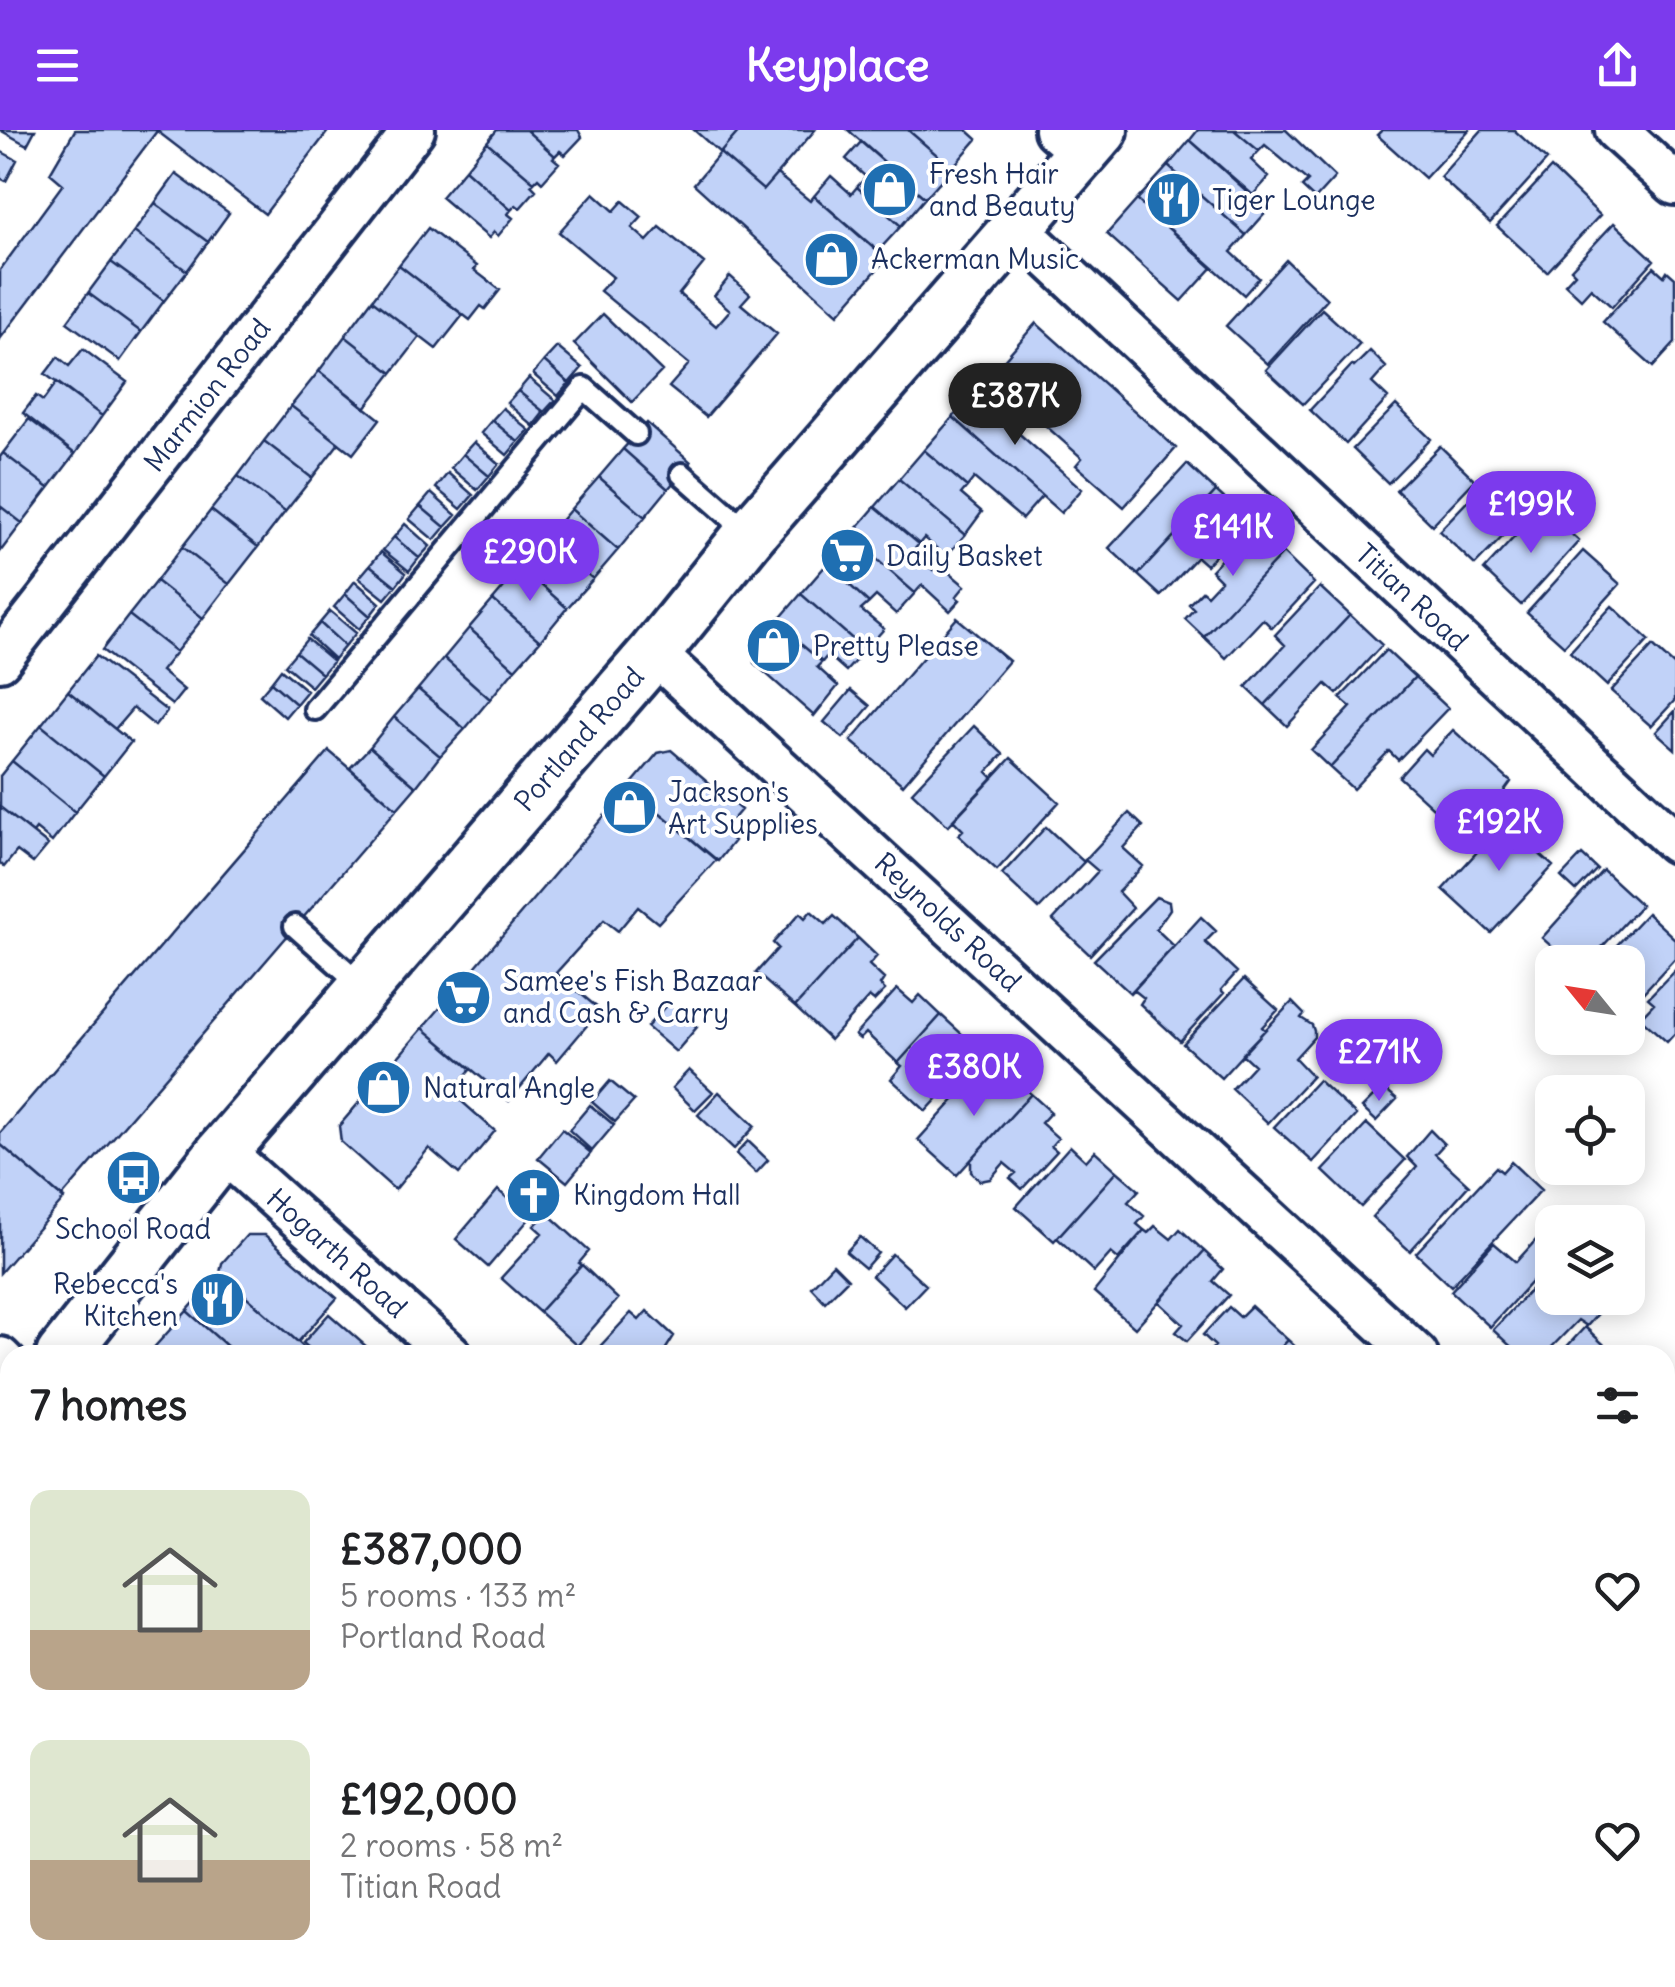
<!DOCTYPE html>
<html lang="en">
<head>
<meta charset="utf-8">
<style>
	body { margin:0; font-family:Delius,sans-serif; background:#f6f6f6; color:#202124; height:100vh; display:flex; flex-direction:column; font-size:38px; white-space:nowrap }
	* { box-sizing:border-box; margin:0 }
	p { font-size:32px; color:#757577 }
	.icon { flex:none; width:55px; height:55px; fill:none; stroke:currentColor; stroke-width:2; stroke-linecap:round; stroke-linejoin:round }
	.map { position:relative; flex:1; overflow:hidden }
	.panel { position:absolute; left:0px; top:1215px; width:1675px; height:642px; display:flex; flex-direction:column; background:#fff; border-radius:30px 30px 0 0; box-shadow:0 5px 25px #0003 }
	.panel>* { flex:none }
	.needle { width:65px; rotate:300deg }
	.fabs { position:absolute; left:1535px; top:815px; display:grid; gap:20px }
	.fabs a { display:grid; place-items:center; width:110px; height:110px; border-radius:20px; background:#fff; box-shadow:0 5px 25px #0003; font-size:50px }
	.price { position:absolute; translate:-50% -85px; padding:0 22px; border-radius:35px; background:#7c3aed; color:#fff; font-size:32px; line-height:65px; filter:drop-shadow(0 2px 5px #0008) }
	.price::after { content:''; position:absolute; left:50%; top:60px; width:30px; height:22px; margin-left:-15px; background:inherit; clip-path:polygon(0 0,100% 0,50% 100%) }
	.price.selected { background:#222; color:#fff }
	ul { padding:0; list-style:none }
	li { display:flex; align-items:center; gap:30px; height:250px; padding:0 30px }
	li span { display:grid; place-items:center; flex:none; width:280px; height:200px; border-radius:20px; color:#555 }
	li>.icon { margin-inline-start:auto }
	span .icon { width:120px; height:120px; fill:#fffc; stroke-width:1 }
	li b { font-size:42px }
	h2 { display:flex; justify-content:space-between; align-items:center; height:120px; padding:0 30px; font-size:42px }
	header { display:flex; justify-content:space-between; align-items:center; height:130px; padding:0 30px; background:#7c3aed; color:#fff; font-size:45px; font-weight:700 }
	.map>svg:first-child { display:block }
	.building { fill:#c1d2f8; stroke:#1b2f5e; stroke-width:2.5 }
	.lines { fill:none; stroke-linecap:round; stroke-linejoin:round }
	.service-casing { stroke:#1b2f5e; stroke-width:28 }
	.minor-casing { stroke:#1b2f5e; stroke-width:48 }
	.tertiary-casing { stroke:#1b2f5e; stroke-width:58 }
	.service { stroke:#fff; stroke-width:20 }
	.minor { stroke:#fff; stroke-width:40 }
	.tertiary { stroke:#fff; stroke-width:50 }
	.labels { text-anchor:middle; stroke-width:8; stroke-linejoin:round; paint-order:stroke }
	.poi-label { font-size:28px; fill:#1b2f5e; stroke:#fff; text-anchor:start }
	.street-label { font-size:28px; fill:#1b2f5e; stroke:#fff }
</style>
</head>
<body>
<header><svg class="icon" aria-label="menu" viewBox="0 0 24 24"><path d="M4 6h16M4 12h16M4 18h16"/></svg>Keyplace<svg class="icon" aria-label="share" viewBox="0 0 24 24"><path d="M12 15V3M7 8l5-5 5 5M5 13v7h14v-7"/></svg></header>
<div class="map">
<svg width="1675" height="1857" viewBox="0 0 1675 1857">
	<rect width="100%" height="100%" fill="#fff"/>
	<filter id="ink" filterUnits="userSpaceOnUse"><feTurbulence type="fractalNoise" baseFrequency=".01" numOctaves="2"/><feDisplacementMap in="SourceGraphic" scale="20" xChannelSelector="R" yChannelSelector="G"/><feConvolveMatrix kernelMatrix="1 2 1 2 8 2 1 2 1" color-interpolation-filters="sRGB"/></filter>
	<g filter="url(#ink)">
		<path class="building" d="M0,0H35L27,15Z
			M75,0H329L265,84L157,1L0,209V140L63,54L50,43Z
			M497,0H526L555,26L553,28L559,33L542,52L538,48L534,52L487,12Z
			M526,0H578L582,7L565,25L560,21L555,26Z
			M694,0H740L720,23Z
			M740,0H815L763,60L720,23Z
			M848,0H908L952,38L925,68Z
			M908,0H967L977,9L952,38Z
			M1198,0H1234L1259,21L1251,30L1269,47L1252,66L1190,10Z
			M1234,0H1286L1335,47L1315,69L1302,57L1308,51L1265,15L1259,21Z
			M1382,0H1469L1425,48L1377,5Z
			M1482,0H1514L1547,30L1490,93L1440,47Z
			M1190,10L1269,79L1246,105L1168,36Z
			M487,12L534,52L531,55L536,60L520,78L516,75L511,80L465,39Z
			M861,12L925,68L901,96L857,57L866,47L846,29Z
			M0,21L17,30L6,51L0,48Z
			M720,23L763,60L777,44L810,71L814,66L886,129L838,184L694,54Z
			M1168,36L1246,105L1231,122L1259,148L1244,165L1137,70Z
			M1551,38L1600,85L1547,142L1497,96Z
			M465,39L511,80L508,84L513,88L498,106L494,102L489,108L441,67Z
			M176,44L229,83L208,112L155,73Z
			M831,46L851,64L857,57L901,96L878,121L814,66Z
			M594,63L614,81L623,71L642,87L632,98L647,111L660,97L704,133L679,164L716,196L730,180L714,166L730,146L750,164L741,174L777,204L706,287L669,257L689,234L600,161L613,147L559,102Z
			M1137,70L1212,138L1182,171L1107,104Z
			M155,73L208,112L187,141L134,102Z
			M1614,93L1654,130L1612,177L1591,158L1581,169L1565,154L1575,143L1571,139Z
			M428,98L477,136L474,140L500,160L485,179L481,176L470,190L399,135Z
			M134,102L187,141L164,171L111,132Z
			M1286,130L1327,169L1268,234L1226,196Z
			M111,132L164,171L141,202L88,163Z
			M399,135L463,185L436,219L372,170Z
			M1654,137L1664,146L1667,141L1675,148V213L1653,237L1603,192Z
			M88,163L141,202L120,231L67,192Z
			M372,170L420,207L392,243L345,206Z
			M1322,179L1360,214L1303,274L1266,240Z
			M603,184L662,241L632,272L574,214Z
			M1036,193L1176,318L1124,377L1076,335L1082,328L1028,280L1022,291L982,255Z
			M345,206L392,243L365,278L319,241Z
			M557,217L582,238L569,253L544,231Z
			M83,219L127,252L102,286L45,244L58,227L69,236Z
			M1370,221L1386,237L1372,253L1388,268L1346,314L1310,280L1352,235L1354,237Z
			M544,231L569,253L558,266L533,244Z
			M319,241L380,289L353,324L291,276Z
			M529,248L555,270L544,282L518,261Z
			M57,252L102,286L75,324L23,283L36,266L43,271Z
			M982,255L1022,291L1015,300L1082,359L1061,383L953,287Z
			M518,261L544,282L533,296L507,273Z
			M1396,275L1431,309L1388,353L1353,319Z
			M291,276L339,313L312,348L264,311Z
			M503,278L529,300L518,312L492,290Z
			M953,287L1042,366L1022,389L974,348L967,357L924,320Z
			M29,289L75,324L49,358L3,323Z
			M492,290L518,312L507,325L481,303Z
			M647,293L691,332L668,359L623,319Z
			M264,311L312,348L285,382L238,346Z
			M474,312L499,334L489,346L463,324Z
			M1440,316L1475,350L1432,395L1396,360Z
			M623,319L668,359L645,387L599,347Z
			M924,320L967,357L961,364L982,382L965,405L899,349Z
			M3,323L49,358L22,393L0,376V327Z
			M463,324L489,346L477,360L451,338Z
			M1187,334L1216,361L1138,445L1109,418Z
			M448,343L473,365L461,379L436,358Z
			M238,346L285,382L258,417L211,380Z
			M599,347L645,387L618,420L571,379Z
			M899,349L965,405L946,426L924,408L919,414L875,377Z
			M1482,356L1518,391L1475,435L1439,401Z
			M1216,361L1248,390L1206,435L1197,427L1161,466L1138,445Z
			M431,363L456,385L445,397L420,376Z
			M0,376L22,393L0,422Z
			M420,376L445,397L434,410L409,389Z
			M875,377L919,414L912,422L933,440L939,434L965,456L956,467L960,470L950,481L922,455L915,463L850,406Z
			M1542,377L1579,411L1521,475L1484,440Z
			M571,379L618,420L593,449L546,408Z
			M211,380L258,417L229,454L182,417Z
			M405,394L430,416L419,428L394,407Z
			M1253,396L1283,423L1204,507L1185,489L1194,479L1189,474L1202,461L1207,465L1221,450L1211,440Z
			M850,406L915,463L896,484L876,466L869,473L827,434Z
			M394,407L419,428L409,441L383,420Z
			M546,408L593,449L567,478L521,437Z
			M182,417L229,454L203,488L156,451Z
			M1583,421L1620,454L1564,516L1527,483Z
			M381,422L406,443L396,456L370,435Z
			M1283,423L1314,453L1272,498L1263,489L1226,528L1204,507Z
			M827,434L869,473L861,480L884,499L865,520L801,464Z
			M370,435L396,456L385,469L359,448Z
			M521,437L567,478L540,511L493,470Z
			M156,451L203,488L176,522L129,485Z
			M355,451L380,473L370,486L345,464Z
			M1320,457L1350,485L1265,575L1246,557L1285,515L1275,505Z
			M345,464L370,486L359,499L334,477Z
			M801,464L865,520L846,541L828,525L822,532L776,493Z
			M493,470L540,511L515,539L469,498Z
			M1612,476L1649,510L1607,556L1570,522Z
			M330,481L356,503L345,516L320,493Z
			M129,485L176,522L161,541L184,560L172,575L102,520Z
			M1350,485L1382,515L1337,564L1326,554L1287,596L1265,575Z
			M957,488L1009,531L903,655L851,611Z
			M320,493L345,516L334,529L309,506Z
			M776,493L822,532L817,537L838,556L814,586L754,533V518Z
			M469,498L515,539L490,569L444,528Z
			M307,509L333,531L322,544L296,522Z
			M1653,516L1675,536V570L1651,596L1611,561Z
			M1386,520L1415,547L1330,638L1311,620L1351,577L1340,568Z
			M296,522L322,544L311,557L285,535Z
			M96,526L167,581L155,596L133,578L115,599L68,561Z
			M444,528L490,569L465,599L418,559Z
			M281,539L307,561L296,574L271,552Z
			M1415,547L1448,578L1398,630L1389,621L1353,659L1330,638Z
			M271,552L296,574L285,587L260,565Z
			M418,559L465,599L440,626L394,587Z
			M851,560L870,576L843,608L824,592Z
			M68,561L131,612L104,646L41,595Z
			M1675,581V619L1656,602Z
			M394,587L440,626L416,657L370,617Z
			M41,595L104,646L75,682L12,631Z
			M974,596L1003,624L987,642L993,648L948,696L912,662Z
			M1453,600L1511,652L1503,663L1511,671L1481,705L1452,679L1444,688L1399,647L1424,619L1430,625Z
			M370,617L416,657L397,679L350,638Z
			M671,620L741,680L723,701L734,711L718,731L629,657L658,623Z
			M329,621L397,679L62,1067L0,1014V1003Z
			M1011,628L1059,672L997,740L958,705L963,700L953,690Z
			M12,631L75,682L52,712L36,699L33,703L0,677V646Z
			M629,657L716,730L658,793L638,777L618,801L604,790L556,843L600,880L557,931L549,923L509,971L423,898Z
			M0,677L48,715L33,733L17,721L4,737L0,733Z
			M1129,683L1143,696L1123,718L1143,736L1118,762L1133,778L1090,825L1053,790L1098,741L1085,730Z
			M1513,683L1537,705L1528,714L1553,736L1491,803L1443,759Z
			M1046,697L1084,732L1039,779L1002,744Z
			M1582,725L1597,739L1576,761L1561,747Z
			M1603,740L1641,775L1588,832H1569L1542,808Z
			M1156,767L1169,772L1170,779L1156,799L1174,816L1130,863L1094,830Z
			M811,781L826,794L834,786L858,808L795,877L756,843L778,818L773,813L800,783L805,788Z
			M1647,783L1675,809V828L1628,879V832H1601Z
			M1201,787L1216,801L1205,812L1237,842L1221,860L1224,863L1180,911L1140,874L1144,868L1134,860Z
			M858,808L877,826L869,835L884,849L880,855L885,860L874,871L869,867L830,910L795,877Z
			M1675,840V903L1667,912L1640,888L1654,873L1648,868Z
			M1244,849L1278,880L1262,897L1265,900L1221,948L1183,914Z
			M897,859L913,873L920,865L941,885L898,933L866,903L860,909L855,905Z
			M669,872L697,897L676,922L647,897Z
			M1292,872L1304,884L1301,888L1312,895L1314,901V907L1295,928L1312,946L1268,993L1232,959L1254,935L1242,924Z
			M941,885L964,906L957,913L974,929L926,981L891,949L902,936L898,933Z
			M423,898L471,939L451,962L495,1001L459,1044L429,1018L395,1060L341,1012L339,996Z
			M984,937L1000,952L1009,943L1031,964L957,1045L918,1010Z
			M689,940L713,962L695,980L672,958Z
			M1318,950L1356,985L1313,1032L1274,997Z
			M610,951L634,971L615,992L592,972Z
			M1383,957L1397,969L1376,991L1362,978Z
			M719,962L755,996L734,1019L698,985Z
			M1031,964L1051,982L1041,993L1058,1008L1051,1016L1057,1021L1022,1059L1010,1048L1016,1043L1004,1033L990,1049L980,1051L971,1042V1030Z
			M590,975L614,995L592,1021L569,1000Z
			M1367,994L1405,1030L1361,1077L1323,1041Z
			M562,999L591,1023L567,1052L538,1028Z
			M1430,1000L1444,1014L1435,1024L1469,1055L1410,1121L1372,1087L1417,1037L1407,1027Z
			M748,1011L768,1030L756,1043L736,1024Z
			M0,1014L64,1069L0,1143Z
			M1070,1016L1086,1031L1095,1021L1117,1041L1054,1111L1016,1077Z
			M1511,1032L1541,1060L1451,1156L1416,1123L1496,1037L1502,1042Z
			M1117,1041L1139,1060L1128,1072L1144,1086L1137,1094L1144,1100L1118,1129L1111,1123L1094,1142L1057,1108Z
			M498,1060L530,1088L488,1137L456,1109Z
			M547,1083L589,1121L579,1133L582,1135L539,1182L501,1148L542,1103L534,1096Z
			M1155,1096L1171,1109L1180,1099L1204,1121L1135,1198L1094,1162L1144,1100L1148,1103Z
			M1545,1100L1552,1106V1129L1490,1197L1451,1161L1494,1113L1516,1132Z
			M247,1105H265L337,1168L298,1212L220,1143L222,1133Z
			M860,1107L878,1123L865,1138L846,1122Z
			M1204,1121L1223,1139L1213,1151L1229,1165L1187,1211L1176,1202L1183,1194L1159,1172Z
			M892,1124L926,1155L905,1177L872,1146Z
			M833,1134L848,1149L825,1172L811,1157Z
			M582,1135L618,1169L577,1216L539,1182Z
			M220,1143L298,1212L312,1225H237L187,1181Z
			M1537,1153L1566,1178L1575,1168H1612L1587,1196L1578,1190L1544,1225H1520L1493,1200Z
			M1251,1176L1288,1210L1274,1225H1206L1215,1216L1203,1205L1229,1177L1240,1187Z
			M187,1181L237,1225L149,1223Z
			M647,1181L674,1206L662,1225H592L631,1183L639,1190Z
			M329,1184L376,1225H317L303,1213Z
			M1585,1197L1615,1225H1559Z
			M1288,1210L1304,1225H1274Z
			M1675,1281V1365L1673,1368L1665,1360V1291Z
			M7,1388L10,1391V1465L0,1456V1395Z
			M0,1456L10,1465V1522L0,1513Z
			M1665,1533L1675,1542V1605L1665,1596Z
			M1665,1596L1675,1605V1633L1665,1644Z
			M7,1713L10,1716V1776L0,1787V1721Z
			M35,1848H128L120,1857H30L28,1855Z
			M378,1848H423L414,1857H389Z
			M446,1848H505L506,1849L499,1857H437Z
			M582,1848H606L598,1857H573Z
			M844,1848H869L860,1857H835Z
			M869,1848H887L882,1857H860Z
			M890,1848H952L943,1857H899Z
			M952,1848H1022L1013,1857H943Z
			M1029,1848H1043L1054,1857H1020Z
			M1357,1848H1378L1389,1857H1349Z
			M1389,1848H1463L1466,1850L1459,1857H1400Z"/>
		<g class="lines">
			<defs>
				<path id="service" d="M682,344L749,403
					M315,579L584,258L636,304
					M295,796L364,857
					M0,1669L10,1658"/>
				<path id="minor" d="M1055,0L1082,23
					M1616,0L1675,54
					M1018,99L1675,712
					M654,523L1417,1225
					M0,530L414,0
					M223,1021L451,1225
					M0,1228L10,1238
					M1665,1454L1675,1463
					M0,1613L10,1623
					M1665,1751L1675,1740
					M262,1848L272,1857
					M1145,1848L1155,1857
					M1569,1857L1577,1848"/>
				<path id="tertiary" d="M62,1225L223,1021L654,523L750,404L1102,0
					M0,1297L10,1286"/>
			</defs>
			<use href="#service" class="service-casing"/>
			<use href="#minor" class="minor-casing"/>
			<use href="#tertiary" class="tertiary-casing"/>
			<use href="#service" class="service"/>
			<use href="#minor" class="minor"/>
			<use href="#tertiary" class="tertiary"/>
		</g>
	</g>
	<defs>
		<symbol id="shop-disc" viewBox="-11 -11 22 22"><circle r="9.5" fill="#1f6fb2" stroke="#fff"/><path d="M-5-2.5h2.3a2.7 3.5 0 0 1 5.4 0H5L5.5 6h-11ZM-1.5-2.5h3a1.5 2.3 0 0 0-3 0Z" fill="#fff"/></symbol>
		<symbol id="restaurant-disc" viewBox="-11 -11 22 22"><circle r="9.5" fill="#1f6fb2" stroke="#fff"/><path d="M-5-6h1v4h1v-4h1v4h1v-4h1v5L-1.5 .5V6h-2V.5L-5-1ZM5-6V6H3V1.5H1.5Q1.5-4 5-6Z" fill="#fff"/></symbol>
		<symbol id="supermarket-disc" viewBox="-11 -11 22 22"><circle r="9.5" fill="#1f6fb2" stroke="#fff"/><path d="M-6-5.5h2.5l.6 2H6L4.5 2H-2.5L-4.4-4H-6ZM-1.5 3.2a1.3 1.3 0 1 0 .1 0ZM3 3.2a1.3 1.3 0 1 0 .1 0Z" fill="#fff"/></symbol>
		<symbol id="bus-disc" viewBox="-11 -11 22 22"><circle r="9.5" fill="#1f6fb2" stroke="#fff"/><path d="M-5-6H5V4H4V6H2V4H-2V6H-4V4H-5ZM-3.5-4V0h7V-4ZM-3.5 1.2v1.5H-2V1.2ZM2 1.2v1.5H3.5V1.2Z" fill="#fff"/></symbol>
		<symbol id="church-disc" viewBox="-11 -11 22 22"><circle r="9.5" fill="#1f6fb2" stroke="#fff"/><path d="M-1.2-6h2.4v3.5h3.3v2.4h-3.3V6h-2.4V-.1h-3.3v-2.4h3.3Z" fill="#fff"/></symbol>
	</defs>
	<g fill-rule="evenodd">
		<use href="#shop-disc" x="858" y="28" width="63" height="63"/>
		<use href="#restaurant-disc" x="1142" y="38" width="63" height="63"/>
		<use href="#shop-disc" x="800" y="98" width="63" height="63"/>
		<use href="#supermarket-disc" x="816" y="394" width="63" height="63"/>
		<use href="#shop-disc" x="742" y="484" width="63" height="63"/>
		<use href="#shop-disc" x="598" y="646" width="63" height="63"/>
		<use href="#supermarket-disc" x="432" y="836" width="63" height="63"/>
		<use href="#shop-disc" x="352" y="926" width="63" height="63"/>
		<use href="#bus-disc" x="102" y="1016" width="63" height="63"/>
		<use href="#church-disc" x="502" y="1034" width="63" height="63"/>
		<use href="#restaurant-disc" x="186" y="1138" width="63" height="63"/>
	</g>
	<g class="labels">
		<g class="poi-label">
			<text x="929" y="54">Fresh Hair<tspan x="929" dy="32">and Beauty</tspan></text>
			<text x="1212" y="80">Tiger Lounge</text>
			<text x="871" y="139">Ackerman Music</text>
			<text x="886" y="436">Daily Basket</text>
			<text x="813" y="526">Pretty Please</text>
			<text x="668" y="672">Jackson's<tspan x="668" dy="32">Art Supplies</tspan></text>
			<text x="503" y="861">Samee's Fish Bazaar<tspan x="503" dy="32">and Cash &amp; Carry</tspan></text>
			<text x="423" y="968">Natural Angle</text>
			<text x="573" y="1075">Kingdom Hall</text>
			<text x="133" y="1109" text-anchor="middle">School Road</text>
			<text x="178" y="1164" text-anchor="end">Rebecca's<tspan x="178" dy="32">Kitchen</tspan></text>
		</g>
		<g class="street-label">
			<text transform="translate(207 265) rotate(-52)" y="10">Marmion Road</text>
			<text transform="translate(1412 467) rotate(43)" y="10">Titian Road</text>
			<text transform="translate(579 609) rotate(-49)" y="10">Portland Road</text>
			<text transform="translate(948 792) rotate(43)" y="10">Reynolds Road</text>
			<text transform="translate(337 1123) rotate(42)" y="10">Hogarth Road</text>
		</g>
	</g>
</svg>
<div class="fabs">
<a><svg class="needle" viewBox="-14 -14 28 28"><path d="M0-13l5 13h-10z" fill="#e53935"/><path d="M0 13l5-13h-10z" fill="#757577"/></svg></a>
<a><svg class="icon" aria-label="locate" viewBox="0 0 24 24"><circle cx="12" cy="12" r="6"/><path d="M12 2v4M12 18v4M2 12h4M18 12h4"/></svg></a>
<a><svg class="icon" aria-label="layers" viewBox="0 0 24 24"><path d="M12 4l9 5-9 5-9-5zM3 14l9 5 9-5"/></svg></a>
</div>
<b class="price selected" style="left:1015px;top:318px">£387K</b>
<b class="price" style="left:1531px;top:426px">£199K</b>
<b class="price" style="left:1233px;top:449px">£141K</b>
<b class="price" style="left:530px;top:474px">£290K</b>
<b class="price" style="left:1499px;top:744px">£192K</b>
<b class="price" style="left:1379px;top:974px">£271K</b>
<b class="price" style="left:974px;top:989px">£380K</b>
<section class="panel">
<h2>7 homes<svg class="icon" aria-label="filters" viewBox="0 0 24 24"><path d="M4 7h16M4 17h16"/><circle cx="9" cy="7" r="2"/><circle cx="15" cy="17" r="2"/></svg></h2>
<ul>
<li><span style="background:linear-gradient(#dfe7d0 70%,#b9a48a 0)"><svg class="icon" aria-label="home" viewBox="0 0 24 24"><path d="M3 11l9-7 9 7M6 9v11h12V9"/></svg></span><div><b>£387,000</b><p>5 rooms · 133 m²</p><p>Portland Road</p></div><svg class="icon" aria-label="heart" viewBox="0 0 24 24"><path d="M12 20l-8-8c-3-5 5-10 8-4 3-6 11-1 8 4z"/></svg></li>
<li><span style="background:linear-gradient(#dfe7d0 60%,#b9a48a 0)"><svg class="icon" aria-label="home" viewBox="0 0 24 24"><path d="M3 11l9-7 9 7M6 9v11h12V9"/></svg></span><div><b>£192,000</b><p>2 rooms · 58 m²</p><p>Titian Road</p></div><svg class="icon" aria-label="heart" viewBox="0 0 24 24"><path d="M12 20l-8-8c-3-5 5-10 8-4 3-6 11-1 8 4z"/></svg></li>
</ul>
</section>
</div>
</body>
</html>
